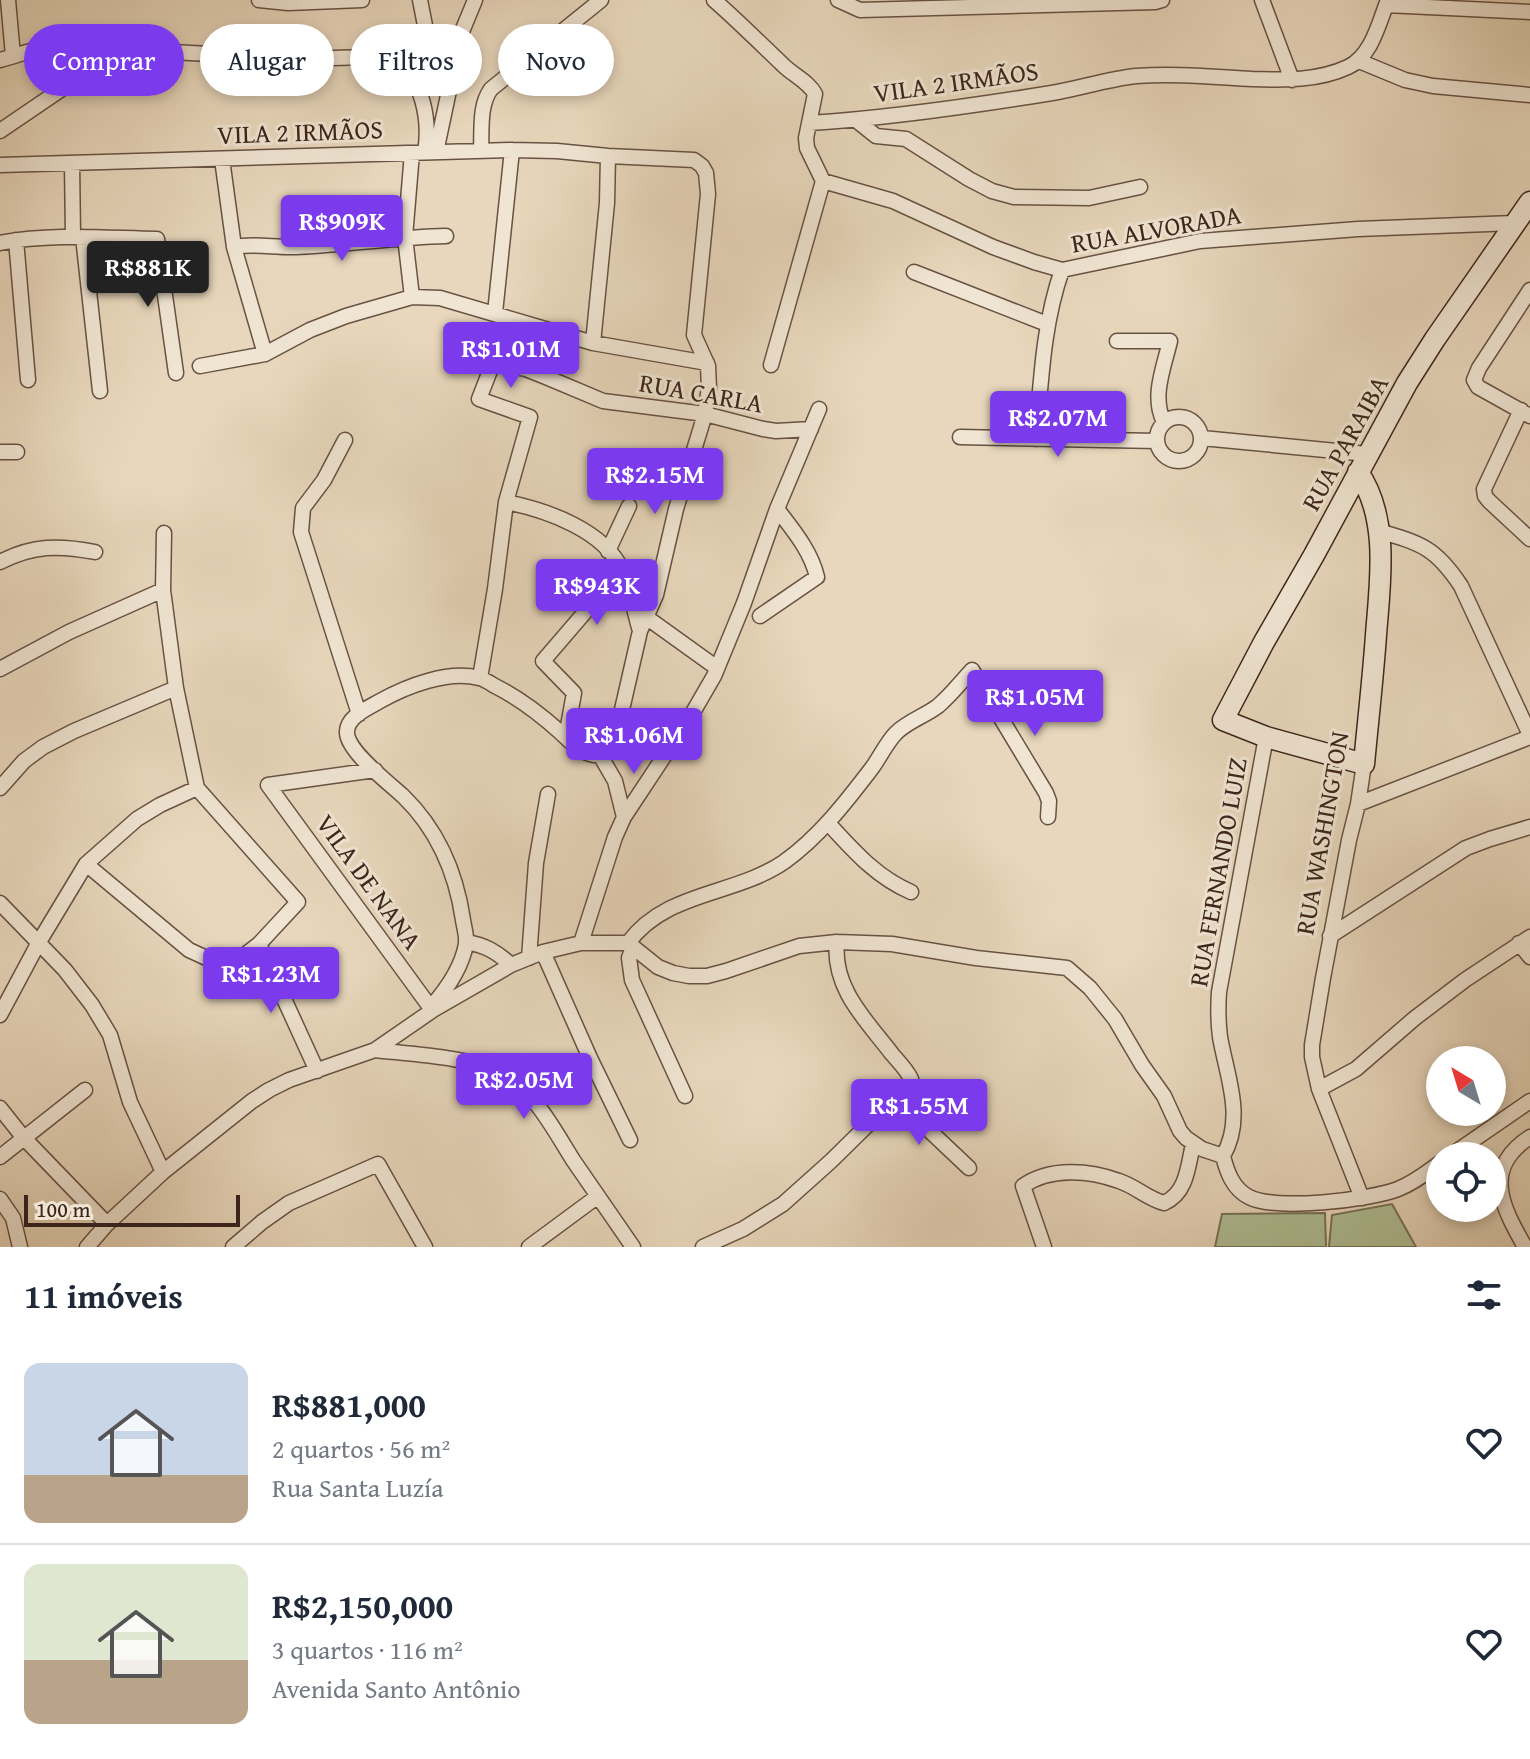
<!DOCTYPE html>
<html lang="pt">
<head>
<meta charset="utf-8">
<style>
	body { margin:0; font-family:"Gentium Book Plus",serif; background:#f2f2f3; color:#1f2937; height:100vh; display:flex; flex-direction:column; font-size:30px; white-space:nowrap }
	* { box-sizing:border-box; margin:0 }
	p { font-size:26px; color:#747a83 }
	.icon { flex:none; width:44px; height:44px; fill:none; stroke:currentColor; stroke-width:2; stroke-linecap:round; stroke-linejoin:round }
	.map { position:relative; height:1247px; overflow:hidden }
	.drawer { display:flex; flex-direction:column; background:#fff; flex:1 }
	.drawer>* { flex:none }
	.guide { position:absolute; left:24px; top:24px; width:800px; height:72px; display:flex; gap:16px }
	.needle { width:52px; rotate:322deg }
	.tools { position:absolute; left:1426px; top:1046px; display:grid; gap:16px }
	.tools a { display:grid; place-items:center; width:80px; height:80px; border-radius:50%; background:#fff; box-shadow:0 4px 12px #0003; font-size:40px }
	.scale { position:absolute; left:24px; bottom:20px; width:216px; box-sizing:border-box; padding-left:8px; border:4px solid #3d251c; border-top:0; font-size:22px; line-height:28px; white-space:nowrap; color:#3d251c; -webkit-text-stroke:6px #f0e5d3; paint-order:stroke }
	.price { position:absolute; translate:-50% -68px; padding:0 18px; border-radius:8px; background:#7c3aed; color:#fff; font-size:26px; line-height:52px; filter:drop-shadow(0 2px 4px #0008) }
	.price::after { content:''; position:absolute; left:50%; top:48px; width:24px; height:18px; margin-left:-12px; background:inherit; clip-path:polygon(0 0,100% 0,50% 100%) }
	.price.selected { background:#222; color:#fff }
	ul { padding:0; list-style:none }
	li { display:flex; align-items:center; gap:24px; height:200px; padding:0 24px }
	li+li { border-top:2px solid #e0e1e3 }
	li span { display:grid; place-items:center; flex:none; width:224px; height:160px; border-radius:16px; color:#555 }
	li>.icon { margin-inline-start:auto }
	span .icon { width:96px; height:96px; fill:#fffc; stroke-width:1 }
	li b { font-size:34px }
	h2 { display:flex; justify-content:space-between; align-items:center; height:96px; padding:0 24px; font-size:34px }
	.chip { padding:0 28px; border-radius:36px; background:#fff; box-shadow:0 4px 12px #0003; font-size:28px; line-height:72px }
	.chip.selected { background:#7c3aed; color:#fff }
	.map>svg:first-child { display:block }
	.green { fill:#b0bf96; stroke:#767259; stroke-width:2 }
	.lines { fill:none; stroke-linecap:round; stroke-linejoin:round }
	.street-casing { stroke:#685244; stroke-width:17 }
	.secondary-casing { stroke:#3d251c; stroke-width:23 }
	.street { stroke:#f0e5d3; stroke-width:14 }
	.secondary { stroke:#f0e5d3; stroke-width:20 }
	.labels { text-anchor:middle; stroke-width:6; stroke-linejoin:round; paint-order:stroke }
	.street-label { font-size:26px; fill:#3d251c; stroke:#f0e5d3 }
</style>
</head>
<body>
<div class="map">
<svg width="1530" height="1247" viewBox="0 0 1530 1247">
	<rect width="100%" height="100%" fill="#e8d7bc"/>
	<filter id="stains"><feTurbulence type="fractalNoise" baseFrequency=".0025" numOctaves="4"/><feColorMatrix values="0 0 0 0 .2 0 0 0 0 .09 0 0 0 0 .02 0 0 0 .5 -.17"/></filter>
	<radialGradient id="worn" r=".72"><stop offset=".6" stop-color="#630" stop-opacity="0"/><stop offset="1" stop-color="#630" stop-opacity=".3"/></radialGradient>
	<path class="green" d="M1392,1204L1416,1247H1329L1332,1215Z
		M1325,1213L1326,1247H1215L1222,1214Z"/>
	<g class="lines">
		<defs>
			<path id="street" d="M8,0L13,56
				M259,0L288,3L362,0
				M420,0L429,46
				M714,0C738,21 760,43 783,65C793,75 809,82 815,94L806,138L807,148L823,181L771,365
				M838,0L860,10L1155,2L1162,0
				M1262,0L1292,80
				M1386,5L1530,12
				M400,56C421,84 431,118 425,152
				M0,60C38,50 67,32 100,63L145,52H172L300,59L400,56L461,34
				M1359,61L1405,80L1433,86L1530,95
				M856,120L876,136L906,139L969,179L992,191L1014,197L1089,198L1140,187
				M810,123C891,118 972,106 1052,93C1081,88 1108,79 1136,76C1175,73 1214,77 1252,79C1285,80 1318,81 1348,67C1372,56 1379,22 1388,0
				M0,131L100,63
				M481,151C482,131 479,105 491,89L601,0
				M436,152L461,34L475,0
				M412,153L405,237L412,297
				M222,159L234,247L265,354
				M72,163L73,237
				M0,165L512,150L557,151L608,156L607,203L593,343
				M823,181L893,201L993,247L1034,262L1062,270L1200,241L1358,229L1514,223
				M83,237L100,391
				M16,240L28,380
				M0,243C51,233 105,238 157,239L176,373
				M234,247C254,243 276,248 296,247C347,245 396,237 446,236
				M914,272L1047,324
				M1530,290L1479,368L1474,380L1478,387L1530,416
				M495,313L512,150
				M1117,341H1170C1164,367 1151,397 1164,422
				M200,366L265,354L310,330L346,316L412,297L440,298L593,343L707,363
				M1521,410L1484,489L1485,496L1489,501L1530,539
				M1157 439a22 22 0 1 1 44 0a22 22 0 1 1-44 0Z
				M960,437L1157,441
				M1202,438L1367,454
				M1036,439C1041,382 1043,324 1062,270
				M345,440L324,480L303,508L301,532L359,714
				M0,452H17
				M506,502C546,510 604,530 622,570C631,589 634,612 640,631
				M1378,531C1421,543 1436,548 1461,586L1530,735
				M608,551L629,506
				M0,562C33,545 59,545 95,552
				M760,616L817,577C811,551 793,530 777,509
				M646,617L717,668
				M0,669L69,632L163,590
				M480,678L495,589L506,502L530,417L479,399L493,363L526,369L546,377L603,401L705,414L763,429L776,431L811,429
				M566,737L574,693L543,661L622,569
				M600,755L613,740L618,727L640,631L656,595L676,509L705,414L709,388L708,366L694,335L708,194L706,173L702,166L694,160L608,156
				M600,755L615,781L624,817
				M375,770L268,785L430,1007
				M0,788L24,761L43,747L74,731L176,688
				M1358,804L1530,737
				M828,823C853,850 876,877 911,892
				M86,864L189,950L228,968L259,944L298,902L197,788L176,688L163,590L164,533
				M0,903L65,970L92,1005L110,1035L130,1102L163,1172
				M1330,936L1466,848L1490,839L1530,827
				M466,942C485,945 497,952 511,965
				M581,943L615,837L624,817L692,714L714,676L744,603L777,509L819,409
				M628,943L658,967L673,973L689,976H707L726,971L799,946L837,942L892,944L976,958L1067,968L1090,988L1115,1019L1142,1065L1164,1096L1180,1131L1186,1138L1202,1149L1223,1156C1227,1172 1233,1189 1249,1197C1275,1211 1370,1200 1398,1189C1414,1183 1426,1173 1440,1163
				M628,943C666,891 734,896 784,862C819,837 846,802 872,768C880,757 887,742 896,733C908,721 925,716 938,706C950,696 961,682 972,670L1046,793L1049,801L1048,817
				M1519,943L1530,957
				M259,944L317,1071
				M633,947L629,958L632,980L685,1096
				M543,952L590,1058L630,1140
				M529,958L536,863L548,794
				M431,1007C446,990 462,967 466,944C467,936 464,927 463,920C456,872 438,830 403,796C389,783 348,752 347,733C346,717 368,708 380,701C407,686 448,670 479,678C484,679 490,683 495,686C519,698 540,714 560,732C571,742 583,757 600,755
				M0,1015L39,942L86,864L137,819L160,805L197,788
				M375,1050C410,1054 473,1057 503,1074C535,1092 554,1130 573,1160C593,1189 613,1218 633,1247
				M1319,1089L1356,1069L1415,1018L1465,980L1530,937
				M895,1098L969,1168
				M0,1108L23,1137L107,1224
				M1223,1156C1245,1118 1227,1077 1220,1037C1218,1022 1218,1007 1219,992L1266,737
				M1450,1156L1530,1101
				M0,1157L85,1090
				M1362,1198L1319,1089L1312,1057V1045L1323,978L1349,840L1358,804L1364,764
				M0,1199L13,1218L20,1247
				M87,1247L107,1224L163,1172L252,1101L269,1090L289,1080L375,1050L433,1010L511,965L543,952L581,943H628
				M233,1247L262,1222L289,1203L378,1164L425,1247
				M529,1247L598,1196
				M703,1247L743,1229L783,1204L831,1161L895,1098L911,1079C907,1070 899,1062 892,1054C866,1020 832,988 837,942
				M1044,1247L1023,1186C1050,1167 1089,1170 1119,1181C1135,1186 1148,1199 1164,1203C1187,1193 1188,1166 1193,1144
				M1525,1247C1503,1208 1481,1169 1530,1137"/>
			<path id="secondary" d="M1358,472C1390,519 1380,582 1376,635C1373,678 1368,721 1364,764L1266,737L1223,720L1264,642L1314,555L1407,383L1435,339L1530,202"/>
		</defs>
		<use href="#street" class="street-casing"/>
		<use href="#secondary" class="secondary-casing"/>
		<use href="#street" class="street"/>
		<use href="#secondary" class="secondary"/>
	</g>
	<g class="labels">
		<g class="street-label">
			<text transform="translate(956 82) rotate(-8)" y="9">VILA 2 IRMÃOS</text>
			<text transform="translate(300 132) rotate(-2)" y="9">VILA 2 IRMÃOS</text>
			<text transform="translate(1156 229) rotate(-10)" y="9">RUA ALVORADA</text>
			<text transform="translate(701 393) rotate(10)" y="9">RUA CARLA</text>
			<text transform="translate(1345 443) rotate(-61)" y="9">RUA PARAIBA</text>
			<text transform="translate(1322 833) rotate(-80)" y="9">RUA WASHINGTON</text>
			<text transform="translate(1218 872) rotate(-80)" y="9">RUA FERNANDO LUIZ</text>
			<text transform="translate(369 882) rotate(54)" y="9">VILA DE NANA</text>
		</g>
	</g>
	<rect width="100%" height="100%" filter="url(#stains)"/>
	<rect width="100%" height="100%" fill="url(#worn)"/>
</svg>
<div class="tools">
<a><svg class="needle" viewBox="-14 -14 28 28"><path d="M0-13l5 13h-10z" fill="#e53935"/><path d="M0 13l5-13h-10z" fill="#747a83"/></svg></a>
<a><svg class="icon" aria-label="locate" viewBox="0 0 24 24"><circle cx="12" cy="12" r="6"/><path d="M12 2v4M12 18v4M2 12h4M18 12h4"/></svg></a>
</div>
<div class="scale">100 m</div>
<b class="price" style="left:342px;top:263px">R$909K</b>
<b class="price selected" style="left:148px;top:309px">R$881K</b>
<b class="price" style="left:511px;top:390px">R$1.01M</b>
<b class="price" style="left:1058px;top:459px">R$2.07M</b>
<b class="price" style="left:655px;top:516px">R$2.15M</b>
<b class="price" style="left:597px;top:627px">R$943K</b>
<b class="price" style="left:1035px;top:738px">R$1.05M</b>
<b class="price" style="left:634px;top:776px">R$1.06M</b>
<b class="price" style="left:271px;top:1015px">R$1.23M</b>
<b class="price" style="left:524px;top:1121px">R$2.05M</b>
<b class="price" style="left:919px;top:1147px">R$1.55M</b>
<div class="guide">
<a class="chip selected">Comprar</a>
<a class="chip">Alugar</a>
<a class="chip">Filtros</a>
<a class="chip">Novo</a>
</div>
</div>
<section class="drawer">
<h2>11 imóveis<svg class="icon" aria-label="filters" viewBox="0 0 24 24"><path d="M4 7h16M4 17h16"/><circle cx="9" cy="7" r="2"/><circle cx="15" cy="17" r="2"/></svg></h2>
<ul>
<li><span style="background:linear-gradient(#c9d6e8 70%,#b9a48a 0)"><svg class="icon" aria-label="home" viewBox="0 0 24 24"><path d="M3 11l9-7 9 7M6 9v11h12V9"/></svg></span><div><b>R$881,000</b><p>2 quartos · 56 m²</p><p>Rua Santa Luzía</p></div><svg class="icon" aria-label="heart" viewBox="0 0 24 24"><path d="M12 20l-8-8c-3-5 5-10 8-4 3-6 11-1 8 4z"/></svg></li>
<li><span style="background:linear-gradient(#dfe7d0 60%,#b9a48a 0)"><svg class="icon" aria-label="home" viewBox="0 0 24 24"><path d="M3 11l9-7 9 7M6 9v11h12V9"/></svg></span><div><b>R$2,150,000</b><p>3 quartos · 116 m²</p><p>Avenida Santo Antônio</p></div><svg class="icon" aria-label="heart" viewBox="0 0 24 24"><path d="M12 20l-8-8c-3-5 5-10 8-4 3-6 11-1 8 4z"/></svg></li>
</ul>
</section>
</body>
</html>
